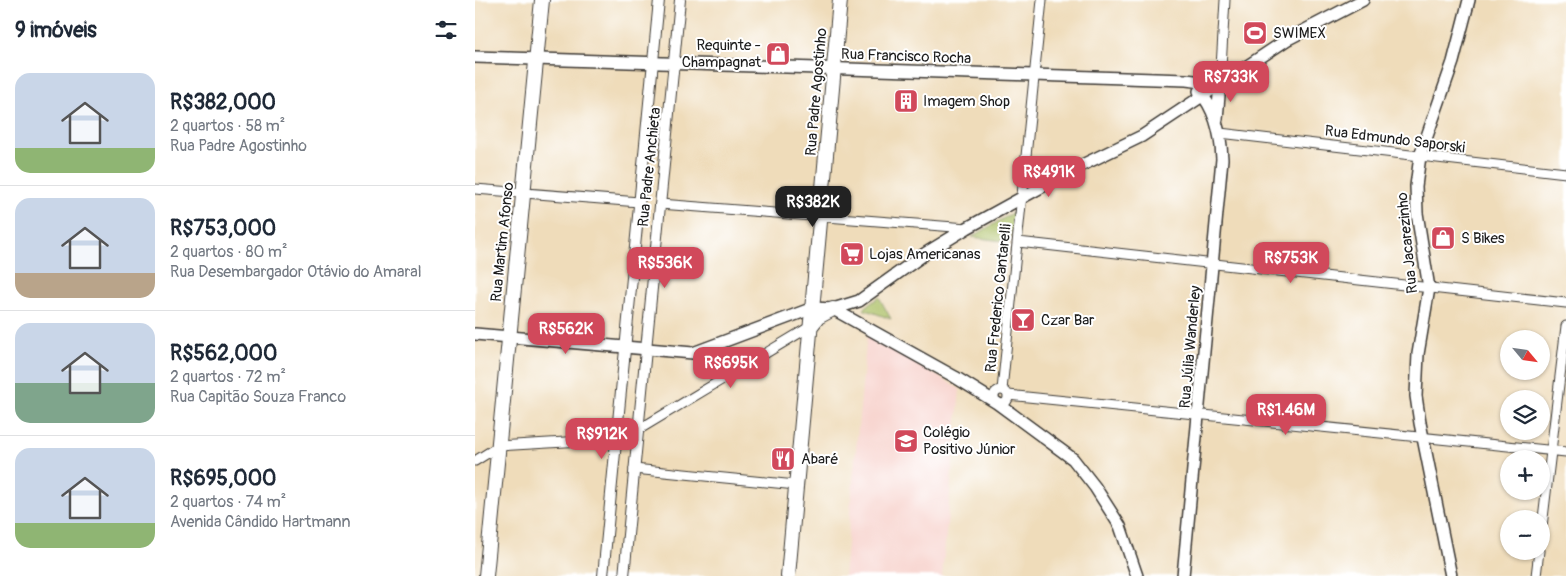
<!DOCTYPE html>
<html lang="pt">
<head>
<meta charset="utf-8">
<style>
	body { margin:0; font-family:Pangolin,sans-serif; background:#f2f2f3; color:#1f2937; height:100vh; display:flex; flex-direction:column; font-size:19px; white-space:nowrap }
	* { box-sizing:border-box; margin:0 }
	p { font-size:16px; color:#747a83 }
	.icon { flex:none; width:28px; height:28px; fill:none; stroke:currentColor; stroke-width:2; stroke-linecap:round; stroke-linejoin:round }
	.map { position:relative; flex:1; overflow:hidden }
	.sheet { display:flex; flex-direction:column; background:#fff; width:475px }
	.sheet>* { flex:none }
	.needle { width:32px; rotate:119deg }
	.fabs { position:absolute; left:1025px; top:330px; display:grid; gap:10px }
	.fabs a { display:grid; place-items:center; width:50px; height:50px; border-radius:50%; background:#fff; box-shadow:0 1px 4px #0004; font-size:25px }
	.price { position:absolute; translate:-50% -42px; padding:0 11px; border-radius:10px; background:#d1495b; color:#fff; font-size:16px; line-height:32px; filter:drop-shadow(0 1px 2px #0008) }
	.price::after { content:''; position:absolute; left:50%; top:30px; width:15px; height:11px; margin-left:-8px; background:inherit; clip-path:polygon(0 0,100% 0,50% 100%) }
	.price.selected { background:#222; color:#fff }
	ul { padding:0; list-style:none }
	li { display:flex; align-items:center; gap:15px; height:125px; padding:0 15px }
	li+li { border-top:1px solid #e0e1e3 }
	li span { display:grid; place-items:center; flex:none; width:140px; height:100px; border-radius:15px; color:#555 }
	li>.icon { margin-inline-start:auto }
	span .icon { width:60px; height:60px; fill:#fffc; stroke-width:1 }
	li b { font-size:21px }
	h2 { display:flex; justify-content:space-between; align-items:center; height:60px; padding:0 15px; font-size:21px }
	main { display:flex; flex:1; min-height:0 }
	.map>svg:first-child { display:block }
	.built { fill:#f7d0ca }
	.green { fill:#abbf63; stroke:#646e40 }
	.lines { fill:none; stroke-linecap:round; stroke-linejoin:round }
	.minor-casing { stroke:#3c3934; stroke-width:11 }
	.tertiary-casing { stroke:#3c3934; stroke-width:12 }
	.secondary-casing { stroke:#3c3934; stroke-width:14 }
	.primary-casing { stroke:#3c3934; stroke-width:16 }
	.minor { stroke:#fff; stroke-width:9 }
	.tertiary { stroke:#fff; stroke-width:10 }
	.secondary { stroke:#fff; stroke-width:11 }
	.primary { stroke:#fff; stroke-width:14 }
	.labels { text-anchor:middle; stroke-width:4; stroke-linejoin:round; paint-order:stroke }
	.poi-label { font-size:15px; fill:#1c1c1c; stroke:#fff; text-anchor:start }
	.street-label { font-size:15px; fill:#1c1c1c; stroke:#fff }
</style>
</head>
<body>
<main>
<section class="sheet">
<h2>9 imóveis<svg class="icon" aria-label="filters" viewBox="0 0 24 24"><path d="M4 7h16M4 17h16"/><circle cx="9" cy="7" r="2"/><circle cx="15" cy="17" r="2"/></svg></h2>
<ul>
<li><span style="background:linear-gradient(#c9d6e8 75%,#8fb573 0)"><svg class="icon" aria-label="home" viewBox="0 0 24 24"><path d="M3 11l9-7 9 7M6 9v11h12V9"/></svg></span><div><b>R$382,000</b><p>2 quartos · 58 m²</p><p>Rua Padre Agostinho</p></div></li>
<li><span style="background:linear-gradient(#c9d6e8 75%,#b9a48a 0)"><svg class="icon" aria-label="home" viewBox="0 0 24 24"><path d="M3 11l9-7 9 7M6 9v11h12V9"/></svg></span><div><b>R$753,000</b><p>2 quartos · 80 m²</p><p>Rua Desembargador Otávio do Amaral</p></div></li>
<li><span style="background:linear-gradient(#c9d6e8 60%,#7fa58c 0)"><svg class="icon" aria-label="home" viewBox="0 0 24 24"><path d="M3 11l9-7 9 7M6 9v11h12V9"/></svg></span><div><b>R$562,000</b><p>2 quartos · 72 m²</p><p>Rua Capitão Souza Franco</p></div></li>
<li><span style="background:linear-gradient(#c9d6e8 75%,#8fb573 0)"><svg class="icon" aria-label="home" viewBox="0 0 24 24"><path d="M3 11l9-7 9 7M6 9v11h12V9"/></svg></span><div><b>R$695,000</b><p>2 quartos · 74 m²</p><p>Avenida Cândido Hartmann</p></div></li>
</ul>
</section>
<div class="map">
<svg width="1091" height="576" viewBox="0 0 1091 576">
	<rect width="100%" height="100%" fill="#fff"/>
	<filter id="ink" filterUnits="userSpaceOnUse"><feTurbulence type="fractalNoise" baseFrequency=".02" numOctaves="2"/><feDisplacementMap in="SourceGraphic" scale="10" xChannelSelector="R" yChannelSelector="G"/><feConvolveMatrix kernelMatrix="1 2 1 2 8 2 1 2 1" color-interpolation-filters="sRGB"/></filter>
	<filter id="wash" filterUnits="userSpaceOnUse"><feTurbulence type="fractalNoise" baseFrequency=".0096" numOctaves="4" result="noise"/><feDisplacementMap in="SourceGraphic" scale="20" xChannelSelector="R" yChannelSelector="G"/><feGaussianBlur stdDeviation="1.12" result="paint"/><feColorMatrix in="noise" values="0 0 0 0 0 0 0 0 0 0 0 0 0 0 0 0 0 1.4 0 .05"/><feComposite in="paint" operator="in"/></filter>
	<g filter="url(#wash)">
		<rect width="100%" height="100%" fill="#efdcba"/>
		<path class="built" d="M392,334L485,389L467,576H369Z"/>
		<path class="green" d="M539,212L535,242L497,237Z
			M404,297L416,319L388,309Z"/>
	</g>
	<g filter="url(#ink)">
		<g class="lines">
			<defs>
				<path id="minor" d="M745,84L750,0
					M745,133L1091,173
					M0,189L164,202
					M185,204L492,228
					M543,242L1091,303
					M519 397a7 7 0 1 1 14 0a7 7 0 1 1-14 0Z
					M527,390L567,0
					M533,395L1091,452
					M163,430L336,326
					M0,461L24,446L141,439
					M159,469L321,485
					M1066,535L1091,326
					M1061,576L1064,551"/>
				<path id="tertiary" d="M128,576L184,0
					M149,576L205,0"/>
				<path id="secondary" d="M0,57L711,80L745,84
					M742,119L745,84
					M358,309L384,301L451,253L492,228L599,169L667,136L813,39L888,0
					M0,334L218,353L338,308L358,309L480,377L522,403L598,459L620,487L645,526L662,576
					M708,576L747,159C746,134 741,110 724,91
					M976,576L945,423L941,396L943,354L954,288L942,213L941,186L945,156L978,62L994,0"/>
				<path id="primary" d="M336,326L343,317L358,309
					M11,576L67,0
					M313,576L365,0"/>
			</defs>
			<use href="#minor" class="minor-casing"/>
			<use href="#tertiary" class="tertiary-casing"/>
			<use href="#secondary" class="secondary-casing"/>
			<use href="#primary" class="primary-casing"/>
			<use href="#minor" class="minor"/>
			<use href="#tertiary" class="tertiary"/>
			<use href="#secondary" class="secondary"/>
			<use href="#primary" class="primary"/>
		</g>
	</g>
	<defs>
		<symbol id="stadium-square" viewBox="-11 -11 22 22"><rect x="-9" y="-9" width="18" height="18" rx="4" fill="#d1495b" stroke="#fff"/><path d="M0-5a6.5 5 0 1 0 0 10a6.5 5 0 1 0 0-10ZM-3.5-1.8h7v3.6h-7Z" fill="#fff"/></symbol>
		<symbol id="shop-square" viewBox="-11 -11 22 22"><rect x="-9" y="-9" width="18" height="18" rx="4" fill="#d1495b" stroke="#fff"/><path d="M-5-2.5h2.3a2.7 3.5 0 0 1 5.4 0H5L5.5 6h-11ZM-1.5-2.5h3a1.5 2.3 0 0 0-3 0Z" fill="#fff"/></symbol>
		<symbol id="building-square" viewBox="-11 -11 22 22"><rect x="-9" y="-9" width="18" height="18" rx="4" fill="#d1495b" stroke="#fff"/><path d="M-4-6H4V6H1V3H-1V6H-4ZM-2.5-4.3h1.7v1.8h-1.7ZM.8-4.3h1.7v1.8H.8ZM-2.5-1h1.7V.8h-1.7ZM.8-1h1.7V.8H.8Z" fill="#fff"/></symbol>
		<symbol id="supermarket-square" viewBox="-11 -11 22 22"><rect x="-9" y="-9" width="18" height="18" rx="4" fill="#d1495b" stroke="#fff"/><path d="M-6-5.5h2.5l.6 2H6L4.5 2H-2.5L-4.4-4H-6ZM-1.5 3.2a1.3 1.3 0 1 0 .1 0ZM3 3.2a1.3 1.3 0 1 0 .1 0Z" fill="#fff"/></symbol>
		<symbol id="bar-square" viewBox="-11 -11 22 22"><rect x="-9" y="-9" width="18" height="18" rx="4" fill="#d1495b" stroke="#fff"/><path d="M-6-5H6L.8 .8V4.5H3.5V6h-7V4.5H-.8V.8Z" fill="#fff"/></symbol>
		<symbol id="school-square" viewBox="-11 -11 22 22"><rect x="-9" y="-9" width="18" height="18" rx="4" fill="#d1495b" stroke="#fff"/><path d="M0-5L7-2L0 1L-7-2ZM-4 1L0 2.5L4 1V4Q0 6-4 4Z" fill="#fff"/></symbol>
		<symbol id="restaurant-square" viewBox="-11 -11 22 22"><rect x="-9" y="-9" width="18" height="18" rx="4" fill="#d1495b" stroke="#fff"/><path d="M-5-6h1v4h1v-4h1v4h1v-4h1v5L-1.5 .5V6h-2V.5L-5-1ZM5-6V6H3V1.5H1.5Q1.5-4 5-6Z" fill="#fff"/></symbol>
	</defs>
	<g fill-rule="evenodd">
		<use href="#stadium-square" x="766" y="19" width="28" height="28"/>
		<use href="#shop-square" x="289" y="40" width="28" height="28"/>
		<use href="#building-square" x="417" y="87" width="28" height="28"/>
		<use href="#shop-square" x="954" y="224" width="28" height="28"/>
		<use href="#supermarket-square" x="363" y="240" width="28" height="28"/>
		<use href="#bar-square" x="534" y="306" width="28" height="28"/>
		<use href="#school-square" x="417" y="427" width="28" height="28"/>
		<use href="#restaurant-square" x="294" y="445" width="28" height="28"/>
	</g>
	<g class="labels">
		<g class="poi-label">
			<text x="798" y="38">SWIMEX</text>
			<text x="286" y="50" text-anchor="end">Requinte -<tspan x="286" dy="17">Champagnat</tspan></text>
			<text x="448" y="106">Imagem Shop</text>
			<text x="986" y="243">S Bikes</text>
			<text x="394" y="259">Lojas Americanas</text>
			<text x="566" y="325">Czar Bar</text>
			<text x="448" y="437">Colégio<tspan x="448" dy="17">Positivo Júnior</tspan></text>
			<text x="326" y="464">Abaré</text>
		</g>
		<g class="street-label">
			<text transform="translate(431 56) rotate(2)" y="5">Rua Francisco Rocha</text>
			<text transform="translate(341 92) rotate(-85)" y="5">Rua Padre Agostinho</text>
			<text transform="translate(920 139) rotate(7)" y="5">Rua Edmundo Saporski</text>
			<text transform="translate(174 167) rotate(-84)" y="5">Rua Padre Anchieta</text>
			<text transform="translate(27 242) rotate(-84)" y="5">Rua Martim Afonso</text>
			<text transform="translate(932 243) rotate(-96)" y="5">Rua Jacarezinho</text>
			<text transform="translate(523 298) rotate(-84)" y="5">Rua Frederico Cantarelli</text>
			<text transform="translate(715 347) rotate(-85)" y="5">Rua Júlia Wanderley</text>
		</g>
	</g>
</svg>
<div class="fabs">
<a><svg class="needle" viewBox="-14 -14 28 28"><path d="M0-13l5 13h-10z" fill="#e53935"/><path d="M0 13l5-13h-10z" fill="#747a83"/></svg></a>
<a><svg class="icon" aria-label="layers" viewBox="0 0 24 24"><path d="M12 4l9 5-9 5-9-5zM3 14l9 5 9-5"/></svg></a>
<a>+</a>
<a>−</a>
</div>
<b class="price" style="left:756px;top:103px">R$733K</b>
<b class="price" style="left:574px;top:198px">R$491K</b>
<b class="price selected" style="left:338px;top:228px">R$382K</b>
<b class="price" style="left:816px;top:284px">R$753K</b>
<b class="price" style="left:190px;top:289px">R$536K</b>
<b class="price" style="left:91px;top:355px">R$562K</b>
<b class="price" style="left:256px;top:389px">R$695K</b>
<b class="price" style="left:811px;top:436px">R$1.46M</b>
<b class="price" style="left:127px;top:460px">R$912K</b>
</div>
</main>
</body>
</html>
